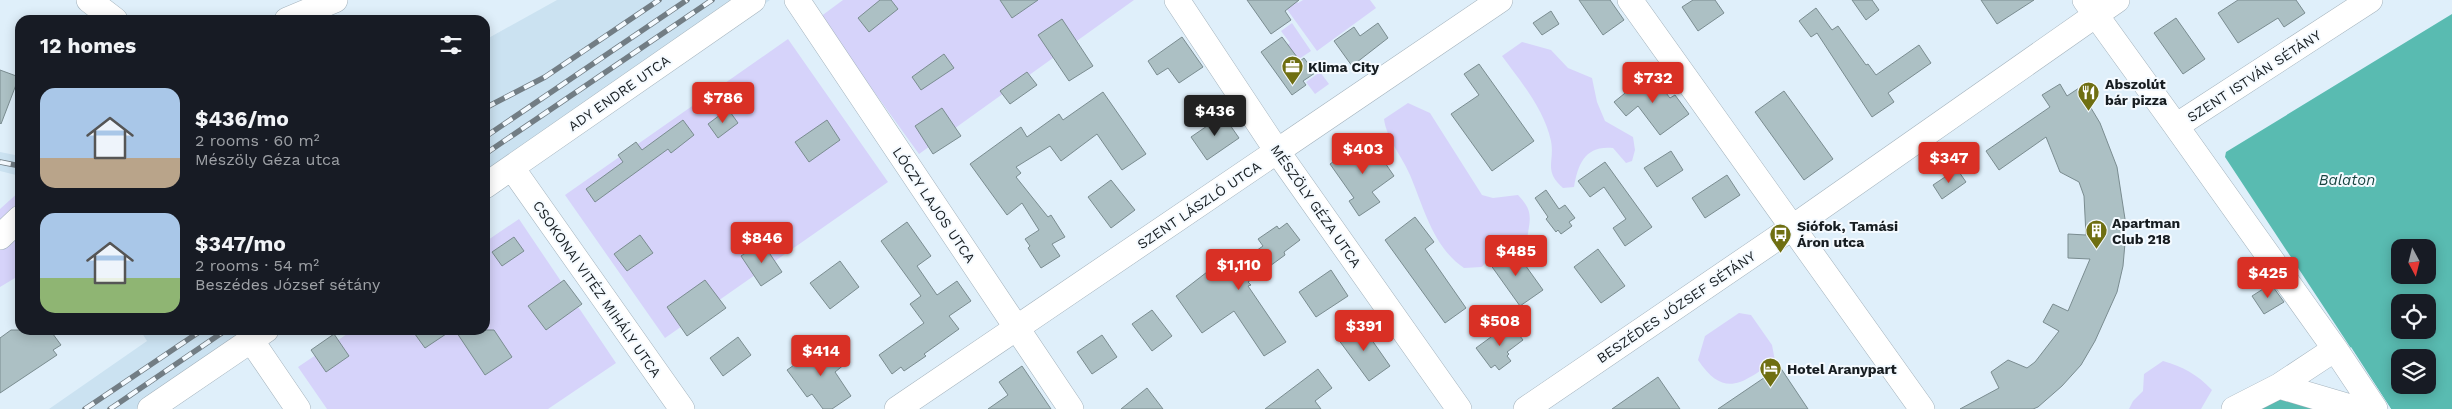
<!DOCTYPE html>
<html lang="en">
<head>
<meta charset="utf-8">
<style>
	body { margin:0; font-family:"Work Sans",sans-serif; background:#20242c; color:#f1f3f6; height:100vh; display:flex; flex-direction:column; font-size:19px; white-space:nowrap }
	* { box-sizing:border-box; margin:0 }
	p { font-size:16px; color:#9ea1a6 }
	.icon { flex:none; width:28px; height:28px; fill:none; stroke:currentColor; stroke-width:2; stroke-linecap:round; stroke-linejoin:round }
	.map { position:relative; flex:1; overflow:hidden }
	.sheet { position:absolute; left:15px; top:15px; width:475px; height:320px; display:flex; flex-direction:column; background:#171b24; border-radius:15px; box-shadow:0 2px 12px #0003 }
	.sheet>* { flex:none }
	.needle { width:32px; rotate:173deg }
	.buttons { position:absolute; left:2391px; top:239px; display:grid; gap:10px }
	.buttons a { display:grid; place-items:center; width:45px; height:45px; border-radius:10px; background:#171b24; box-shadow:0 2px 12px #0003; font-size:25px }
	.price { position:absolute; translate:-50% -42px; padding:0 11px; border-radius:5px; background:#d93025; color:#fff; font-size:16px; line-height:32px; filter:drop-shadow(0 1px 2px #0008) }
	.price::after { content:''; position:absolute; left:50%; top:30px; width:15px; height:11px; margin-left:-8px; background:inherit; clip-path:polygon(0 0,100% 0,50% 100%) }
	.price.selected { background:#222; color:#fff }
	ul { padding:0; list-style:none }
	li { display:flex; align-items:center; gap:15px; height:125px; padding:0 25px }
	li span { display:grid; place-items:center; flex:none; width:140px; height:100px; border-radius:15px; color:#555 }
	li>.icon { margin-inline-start:auto }
	span .icon { width:60px; height:60px; fill:#fffc; stroke-width:1 }
	li b { font-size:21px }
	h2 { display:flex; justify-content:space-between; align-items:center; height:60px; padding:0 25px; font-size:21px }
	.map>svg:first-child { display:block }
	.built { fill:#cbe2f1 }
	.green { fill:#d6d3fa }
	.water { fill:#59bbb1; fill-rule:evenodd }
	.pier { fill:#dfeffa }
	.building { fill:#acc0c4; stroke:#7a8c90 }
	.lines { fill:none; stroke-linecap:round; stroke-linejoin:round }
	.minor-casing { stroke:#a4b3bd; stroke-width:26 }
	.minor { stroke:#fff; stroke-width:25 }
	.rail-casing { stroke:#727d84; stroke-width:5.5 }
	.rail { stroke:#f4faff; stroke-width:4; stroke-dasharray:11; stroke-linecap:butt }
	.labels { text-anchor:middle; stroke-width:4; stroke-linejoin:round; paint-order:stroke }
	.poi-label { font-size:14px; font-weight:bold; fill:#171d21; stroke:#f4faff; text-anchor:start }
	.street-label { font-size:14px; fill:#171d21; stroke:#f4faff }
	.water-label { font-size:15px; font-style:italic; fill:#184541; stroke:#f4faff }
</style>
</head>
<body>
<div class="map">
<svg width="2452" height="409" viewBox="0 0 2452 409">
	<rect width="100%" height="100%" fill="#dfeffa"/>
	<path class="built" d="M557,0H770L485,194V40Z
		M0,152L20,156V176L0,171Z
		M140,330H282L163,409H49L147,341Z"/>
	<path class="green" d="M843,0H1134L919,154L820,17Z
		M1296,0L1298,3L1303,0H1370L1376,8L1317,51L1286,8Z
		M1292,23L1311,51L1293,63L1283,48L1290,43L1281,31Z
		M788,39L888,182L665,338L565,195Z
		M1522,42L1551,50L1568,68L1592,78L1597,102L1605,121L1633,137L1635,150L1632,161L1626,163L1613,148C1586,145 1578,163 1574,187L1563,188C1543,170 1555,162 1551,141C1544,109 1521,82 1502,56Z
		M1320,72L1329,84L1315,94L1306,82Z
		M1408,103L1430,113L1482,195L1493,198L1518,195C1534,212 1530,218 1527,240C1506,243 1495,251 1482,267L1464,268C1433,247 1424,208 1410,175C1402,156 1387,140 1384,119Z
		M20,191V275L0,287V209Z
		M519,219L616,363L548,409H327L298,367L353,330H485V242Z
		M1739,313L1751,315L1772,345L1775,361C1743,382 1725,400 1698,360L1705,336Z
		M2163,361C2183,367 2197,374 2212,390L2201,409H2129L2133,401L2143,391L2144,374Z"/>
	<path class="water" d="M2452,14V409H2391L2225,157L2226,152ZM2400,248H2428V275H2400ZM2400,302H2428V330H2400ZM2400,358H2428V385H2400Z
		M2280,393L2337,409H2248Z"/>
	<path class="pier" d="M2351,347L2391,409H2388L2349,349Z"/>
	<path class="building" d="M880,0H891L898,9L869,32L858,18Z
		M1000,0H1038L1012,18Z
		M1247,0H1299L1285,11L1291,20L1271,34Z
		M1579,0H1610L1624,20L1603,35Z
		M1693,0H1715L1724,13L1698,31L1682,7Z
		M1852,0H1872L1879,10L1866,20Z
		M1981,0H2034L1997,24Z
		M2238,0H2296L2305,13L2284,27L2278,18L2238,43L2218,13Z
		M1816,8L1832,30L1838,26L1866,65L1868,64L1876,75L1919,45L1931,63L1888,93L1894,102L1872,117L1817,33L1811,37L1799,21Z
		M1551,11L1559,24L1542,35L1533,23Z
		M2176,18L2205,59L2183,74L2154,33Z
		M1062,19L1093,66L1069,81L1038,35Z
		M1378,23L1388,38L1352,66L1334,41L1354,27L1360,36Z
		M1182,37L1203,67L1179,83L1168,68L1157,75L1148,61Z
		M1282,37L1300,61L1304,58L1315,73L1303,81L1306,85L1292,95L1261,52Z
		M944,54L954,68L921,90L912,77Z
		M1479,64L1534,141L1492,171L1451,114L1479,95L1464,74Z
		M0,70L19,77L1,124L0,123Z
		M1027,72L1037,85L1010,104L1000,91Z
		M1650,73L1670,98L1675,95L1689,114L1660,135L1638,106L1626,116L1614,102Z
		M2060,84L2067,96L2079,88L2100,123L2117,167L2125,219V243L2123,266L2117,292L2095,341L2081,365L2062,386L2038,407L2033,409H1960L1999,388L1991,372L2008,360L2027,368L2035,362L2059,331L2043,322L2053,304L2068,311L2090,259L2068,258V234L2086,235L2084,196L2079,182L2060,172L2046,137L1999,170L1986,151L2050,107L2042,95Z
		M1784,91L1833,159L1804,180L1755,112Z
		M1103,92L1146,154L1122,170L1097,134L1061,161L1050,146L1016,167L1021,173L1016,177L1048,217L1051,215L1065,237L1052,244L1060,256L1041,268L1028,248L1030,246L1025,239L1039,230L1022,203L1007,215L970,164L1021,127L1027,137L1059,114L1063,120Z
		M942,108L961,136L933,154L915,126Z
		M728,109L738,123L718,138L708,124Z
		M1223,115L1239,138L1207,160L1191,137Z
		M683,120L694,135L671,153L668,149L595,202L586,189L623,162L618,155L636,142L642,150Z
		M827,120L840,140L809,162L795,142Z
		M1368,138L1394,176L1372,192L1380,202L1359,216L1349,201L1354,198L1330,164Z
		M1671,151L1683,170L1657,187L1644,168Z
		M1605,162L1652,227L1625,246L1613,228L1626,219L1604,187L1590,197L1578,181Z
		M1957,169L1966,182L1942,199L1933,185Z
		M1727,175L1740,195L1705,218L1692,198Z
		M1111,180L1135,210L1111,228L1088,197Z
		M1546,190L1559,209L1565,205L1575,218L1569,222L1572,226L1561,234L1558,230L1556,232L1546,219L1548,217L1535,198Z
		M1415,217L1434,242L1425,249L1466,308L1445,323L1385,240Z
		M907,222L931,256L917,266L937,295L957,281L971,301L949,316L959,329L924,354L926,356L904,371L901,367L892,374L879,355L924,323L910,304L921,296L881,241Z
		M1287,223L1300,240L1284,252L1285,255L1248,282L1251,285L1248,286L1286,342L1264,356L1234,311L1202,333L1176,296L1229,255L1236,265L1263,246L1258,239L1277,226L1279,229Z
		M640,235L653,253L627,271L614,254Z
		M514,237L524,251L502,266L492,252Z
		M762,242L782,272L761,286L741,256Z
		M1513,248L1543,290L1520,306L1490,264Z
		M1598,249L1625,286L1601,303L1574,267Z
		M840,261L859,287L830,309L810,283Z
		M1331,270L1348,296L1316,317L1299,292Z
		M564,280L582,304L546,330L528,306Z
		M705,280L726,308L687,336L667,307Z
		M2271,284L2284,302L2264,314L2252,296Z
		M1152,310L1172,336L1152,351L1132,324Z
		M1360,323L1390,366L1369,381L1338,339Z
		M1510,323L1523,340L1507,352L1509,354L1507,356L1511,361L1499,370L1495,365L1491,368L1476,348Z
		M11,330H50L61,345L53,350L57,355L0,393V338Z
		M412,330H452L425,348Z
		M455,330H494L512,357L485,375Z
		M334,334L349,356L326,372L311,350Z
		M1102,335L1117,357L1092,374L1077,352Z
		M738,337L751,355L723,376L710,358Z
		M828,341L845,364L835,372L851,396L832,409H823L812,394L807,397L787,370Z
		M1022,366L1051,409H988L1008,395L999,382Z
		M1780,367L1808,409H1718Z
		M1318,369L1332,388L1315,401L1321,409H1265Z
		M1658,377L1680,409H1612Z
		M1147,388L1163,409H1121Z"/>
	<g class="lines">
		<defs>
			<path id="minor" d="M89,0L115,20
				M797,0L1071,409
				M1177,0L1277,151L1459,409
				M1630,0L1922,409
				M2085,0L2176,126L2370,0
				M287,20L335,0
				M2176,126L2335,349L2375,409
				M512,168L682,409
				M485,186L753,0
				M0,237L20,218
				M251,340L298,409
				M2335,349L2279,386L2357,409
				M150,409L266,330
				M897,409L1500,0
				M1526,409L1793,227L2117,0
				M2234,409L2279,386"/>
		</defs>
		<use href="#minor" class="minor-casing"/>
		<use href="#minor" class="minor"/>
		<defs>
			<path id="rail" d="M485,108L545,77L659,0
				M485,137L687,0
				M485,154L712,0
				M0,162L20,166
				M85,409L202,330
				M110,409L226,330"/>
		</defs>
		<use href="#rail" class="rail-casing"/>
		<use href="#rail" class="rail"/>
	</g>
	<defs>
		<symbol id="office-pin" viewBox="-11 -11 22 30"><path d="M0 17L-7.5 6A9.5 9.5 0 1 1 7.5 6Z" fill="#6f6f12" stroke="#f4faff"/><path d="M-6-3h4V-5.5h4V-3h4V5H-6ZM-1-4.5V-3h2v-1.5ZM-6 0V1H6V0Z" fill="#fff"/></symbol>
		<symbol id="restaurant-pin" viewBox="-11 -11 22 30"><path d="M0 17L-7.5 6A9.5 9.5 0 1 1 7.5 6Z" fill="#6f6f12" stroke="#f4faff"/><path d="M-5-6h1v4h1v-4h1v4h1v-4h1v5L-1.5 .5V6h-2V.5L-5-1ZM5-6V6H3V1.5H1.5Q1.5-4 5-6Z" fill="#fff"/></symbol>
		<symbol id="building-pin" viewBox="-11 -11 22 30"><path d="M0 17L-7.5 6A9.5 9.5 0 1 1 7.5 6Z" fill="#6f6f12" stroke="#f4faff"/><path d="M-4-6H4V6H1V3H-1V6H-4ZM-2.5-4.3h1.7v1.8h-1.7ZM.8-4.3h1.7v1.8H.8ZM-2.5-1h1.7V.8h-1.7ZM.8-1h1.7V.8H.8Z" fill="#fff"/></symbol>
		<symbol id="bus-pin" viewBox="-11 -11 22 30"><path d="M0 17L-7.5 6A9.5 9.5 0 1 1 7.5 6Z" fill="#6f6f12" stroke="#f4faff"/><path d="M-5-6H5V4H4V6H2V4H-2V6H-4V4H-5ZM-3.5-4V0h7V-4ZM-3.5 1.2v1.5H-2V1.2ZM2 1.2v1.5H3.5V1.2Z" fill="#fff"/></symbol>
		<symbol id="hotel-pin" viewBox="-11 -11 22 30"><path d="M0 17L-7.5 6A9.5 9.5 0 1 1 7.5 6Z" fill="#6f6f12" stroke="#f4faff"/><path d="M-6-4.5h1.5V1H6V5H4.5V3h-9V5H-6ZM-4 0a1.8 1.8 0 1 1 3.6 0ZM.5 0V-2.5h3Q6-2.5 6 0Z" fill="#fff"/></symbol>
	</defs>
	<g fill-rule="evenodd">
		<use href="#office-pin" x="1280" y="54" width="25" height="34"/>
		<use href="#restaurant-pin" x="2076" y="80" width="25" height="34"/>
		<use href="#building-pin" x="2084" y="218" width="25" height="34"/>
		<use href="#bus-pin" x="1768" y="222" width="25" height="34"/>
		<use href="#hotel-pin" x="1758" y="356" width="25" height="34"/>
	</g>
	<g class="labels">
		<g class="poi-label">
			<text x="1308" y="72">Klima City</text>
			<text x="2105" y="89">Abszolút<tspan x="2105" dy="16">bár pizza</tspan></text>
			<text x="2112" y="228">Apartman<tspan x="2112" dy="16">Club 218</tspan></text>
			<text x="1797" y="231">Siófok, Tamási<tspan x="1797" dy="16">Áron utca</tspan></text>
			<text x="1787" y="374">Hotel Aranypart</text>
		</g>
		<g class="street-label">
			<text transform="translate(2254 76) rotate(-33)" y="5">SZENT ISTVÁN SÉTÁNY</text>
			<text transform="translate(619 93) rotate(-35)" y="5">ADY ENDRE UTCA</text>
			<text transform="translate(934 205) rotate(56)" y="5">LÓCZY LAJOS UTCA</text>
			<text transform="translate(1199 205) rotate(-34)" y="5">SZENT LÁSZLÓ UTCA</text>
			<text transform="translate(1316 206) rotate(55)" y="5">MÉSZÖLY GÉZA UTCA</text>
			<text transform="translate(597 289) rotate(55)" y="5">CSOKONAI VITÉZ MIHÁLY UTCA</text>
			<text transform="translate(1676 307) rotate(-34)" y="5">BESZÉDES JÓZSEF SÉTÁNY</text>
		</g>
		<g class="water-label">
			<text x="2347" y="185">Balaton</text>
		</g>
	</g>
</svg>
<div class="buttons">
<a><svg class="needle" viewBox="-14 -14 28 28"><path d="M0-13l5 13h-10z" fill="#e53935"/><path d="M0 13l5-13h-10z" fill="#9ea1a6"/></svg></a>
<a><svg class="icon" aria-label="locate" viewBox="0 0 24 24"><circle cx="12" cy="12" r="6"/><path d="M12 2v4M12 18v4M2 12h4M18 12h4"/></svg></a>
<a><svg class="icon" aria-label="layers" viewBox="0 0 24 24"><path d="M12 4l9 5-9 5-9-5zM3 14l9 5 9-5"/></svg></a>
</div>
<b class="price" style="left:1653px;top:104px">$732</b>
<b class="price" style="left:723px;top:124px">$786</b>
<b class="price selected" style="left:1215px;top:137px">$436</b>
<b class="price" style="left:1363px;top:175px">$403</b>
<b class="price" style="left:1949px;top:184px">$347</b>
<b class="price" style="left:762px;top:264px">$846</b>
<b class="price" style="left:1516px;top:277px">$485</b>
<b class="price" style="left:1239px;top:291px">$1,110</b>
<b class="price" style="left:2268px;top:299px">$425</b>
<b class="price" style="left:1500px;top:347px">$508</b>
<b class="price" style="left:1364px;top:352px">$391</b>
<b class="price" style="left:821px;top:377px">$414</b>
<section class="sheet">
<h2>12 homes<svg class="icon" aria-label="filters" viewBox="0 0 24 24"><path d="M4 7h16M4 17h16"/><circle cx="9" cy="7" r="2"/><circle cx="15" cy="17" r="2"/></svg></h2>
<ul>
<li><span style="background:linear-gradient(#a9c7e8 70%,#b9a48a 0)"><svg class="icon" aria-label="home" viewBox="0 0 24 24"><path d="M3 11l9-7 9 7M6 9v11h12V9"/></svg></span><div><b>$436/mo</b><p>2 rooms · 60 m²</p><p>Mészöly Géza utca</p></div></li>
<li><span style="background:linear-gradient(#a9c7e8 65%,#8fb573 0)"><svg class="icon" aria-label="home" viewBox="0 0 24 24"><path d="M3 11l9-7 9 7M6 9v11h12V9"/></svg></span><div><b>$347/mo</b><p>2 rooms · 54 m²</p><p>Beszédes József sétány</p></div></li>
</ul>
</section>
</div>
</body>
</html>
